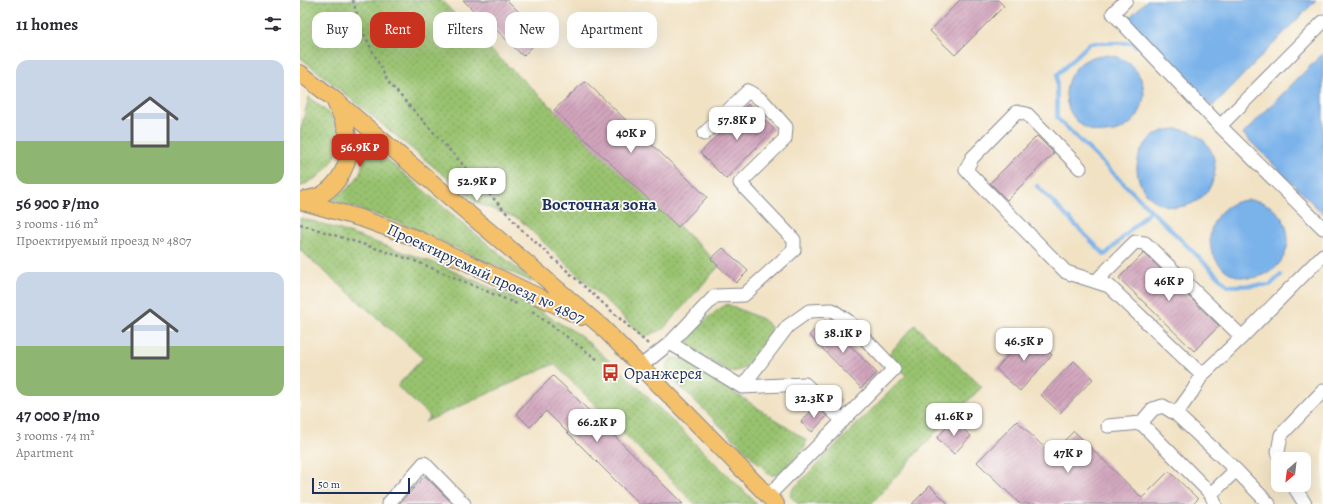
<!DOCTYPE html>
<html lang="en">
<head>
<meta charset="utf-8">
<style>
	body { margin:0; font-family:Alegreya,serif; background:#f7f7f7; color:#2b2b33; height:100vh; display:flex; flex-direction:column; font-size:15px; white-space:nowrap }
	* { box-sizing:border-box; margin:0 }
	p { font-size:13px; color:#7c7c81 }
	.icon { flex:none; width:22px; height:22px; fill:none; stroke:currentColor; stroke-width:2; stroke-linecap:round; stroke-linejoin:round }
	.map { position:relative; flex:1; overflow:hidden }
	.sheet { display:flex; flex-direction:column; background:#fff; width:300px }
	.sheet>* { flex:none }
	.top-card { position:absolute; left:12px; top:12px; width:380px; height:36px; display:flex; gap:8px }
	.needle { width:26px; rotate:208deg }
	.fabs { position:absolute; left:971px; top:452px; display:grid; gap:8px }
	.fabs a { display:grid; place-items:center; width:40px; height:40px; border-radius:8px; background:#fff; box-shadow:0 4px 16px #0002; font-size:20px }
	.scale { position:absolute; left:12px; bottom:10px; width:98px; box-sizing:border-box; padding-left:4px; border:2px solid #1b2f5e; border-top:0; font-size:11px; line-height:14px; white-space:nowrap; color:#1b2f5e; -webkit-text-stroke:3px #fdfcf7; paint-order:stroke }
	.price { position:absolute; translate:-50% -34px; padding:0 9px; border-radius:8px; background:#fff; color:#222; font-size:13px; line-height:26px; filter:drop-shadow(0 1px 2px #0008) }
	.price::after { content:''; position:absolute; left:50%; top:24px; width:12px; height:9px; margin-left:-6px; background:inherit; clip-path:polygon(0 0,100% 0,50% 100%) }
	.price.current { background:#c8321e; color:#fff }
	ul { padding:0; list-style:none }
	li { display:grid; align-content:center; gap:8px; height:212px; padding:0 16px }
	li span { display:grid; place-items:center; height:124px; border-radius:12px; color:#555 }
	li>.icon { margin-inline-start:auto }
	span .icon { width:72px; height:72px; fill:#fffc; stroke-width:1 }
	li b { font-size:17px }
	h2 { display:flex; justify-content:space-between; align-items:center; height:48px; padding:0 16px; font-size:17px }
	.tag { padding:0 14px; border-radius:12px; background:#fff; box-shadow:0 4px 16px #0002; font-size:14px; line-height:36px }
	.tag.current { background:#c8321e; color:#fff }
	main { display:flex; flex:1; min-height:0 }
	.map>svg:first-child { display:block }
	.grass { fill:url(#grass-dots); stroke:#5a7866 }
	.water { fill:#7ab2ea; stroke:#4a70a4 }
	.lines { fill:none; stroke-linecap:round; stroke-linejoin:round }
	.stream { stroke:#7ab2ea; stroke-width:4 }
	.building { fill:url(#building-hatch) }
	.minor-casing { stroke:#868891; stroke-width:15 }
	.major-casing { stroke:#868891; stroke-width:18 }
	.path { stroke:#868891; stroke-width:2.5; stroke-dasharray:3 3; stroke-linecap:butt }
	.minor { stroke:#fff; stroke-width:13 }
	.major { stroke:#f4c16a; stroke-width:16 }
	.labels { text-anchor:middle; stroke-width:3.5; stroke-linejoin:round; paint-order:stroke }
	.street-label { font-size:16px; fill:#1b2f5e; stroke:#fdfcf7 }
	.poi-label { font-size:16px; fill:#1b2f5e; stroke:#fdfcf7; text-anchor:start }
	.neighbourhood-label { font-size:17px; font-weight:bold; fill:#1b2f5e; stroke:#fdfcf7 }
</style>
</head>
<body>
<main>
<section class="sheet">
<h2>11 homes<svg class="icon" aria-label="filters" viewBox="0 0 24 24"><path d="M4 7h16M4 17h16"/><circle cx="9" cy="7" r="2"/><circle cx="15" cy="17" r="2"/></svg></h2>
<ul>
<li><span style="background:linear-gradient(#c9d6e8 65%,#8fb573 0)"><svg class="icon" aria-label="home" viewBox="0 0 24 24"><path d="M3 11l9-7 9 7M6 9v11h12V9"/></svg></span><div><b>56 900 ₽/mo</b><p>3 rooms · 116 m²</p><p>Проектируемый проезд № 4807</p></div></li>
<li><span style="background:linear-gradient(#c9d6e8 60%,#8fb573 0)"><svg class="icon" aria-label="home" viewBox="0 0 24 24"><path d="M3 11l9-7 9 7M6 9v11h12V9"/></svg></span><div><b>47 000 ₽/mo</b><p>3 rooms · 74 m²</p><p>Apartment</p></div></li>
</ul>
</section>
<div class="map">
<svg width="1023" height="504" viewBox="0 0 1023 504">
	<defs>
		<pattern id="grass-dots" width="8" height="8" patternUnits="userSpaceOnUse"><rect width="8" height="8" fill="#98c26e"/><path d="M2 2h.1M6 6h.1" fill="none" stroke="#7b9e5e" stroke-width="1.8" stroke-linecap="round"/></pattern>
		<pattern id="building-hatch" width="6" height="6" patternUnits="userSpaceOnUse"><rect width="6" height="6" fill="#d1a4bc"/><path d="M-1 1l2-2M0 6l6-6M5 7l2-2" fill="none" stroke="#a9869c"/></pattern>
	</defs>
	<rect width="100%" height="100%" fill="#fdfcf7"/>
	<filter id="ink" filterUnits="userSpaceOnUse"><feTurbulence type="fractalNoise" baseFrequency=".025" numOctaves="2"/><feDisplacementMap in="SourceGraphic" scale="8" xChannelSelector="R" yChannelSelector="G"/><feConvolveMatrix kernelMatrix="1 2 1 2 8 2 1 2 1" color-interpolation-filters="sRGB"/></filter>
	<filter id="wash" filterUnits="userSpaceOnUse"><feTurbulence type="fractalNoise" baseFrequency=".012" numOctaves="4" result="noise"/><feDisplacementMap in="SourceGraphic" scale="16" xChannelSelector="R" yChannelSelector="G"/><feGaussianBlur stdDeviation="0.9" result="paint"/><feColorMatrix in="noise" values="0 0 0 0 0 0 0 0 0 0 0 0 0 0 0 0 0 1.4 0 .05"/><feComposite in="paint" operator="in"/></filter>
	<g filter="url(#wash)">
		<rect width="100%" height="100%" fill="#f1e2c4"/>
		<path class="grass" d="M0,0H141L176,36L420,265L363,329L344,337L219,219L179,204L0,57Z
			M9,97L31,115L40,136V148L32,162L19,176L2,186H0V132Z
			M66,142L233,282L100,223L32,200C61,180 62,175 66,142Z
			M0,218L26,225L137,264L216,299L241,312L280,335L324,374L457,504H395L254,364L125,422L130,416L97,386L123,358L0,250Z
			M427,304L462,319L471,327V337L462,348L443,369L433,372L423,369L385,344C395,328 412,313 427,304Z
			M615,325L682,387L634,434L571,504H498L490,496L493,489L606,375L588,355Z
			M372,358L384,359L506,440L505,448L479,475H470L367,373V364Z"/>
		<path class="water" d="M847,0H1016L912,107L826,21Z
			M1023,53V214L943,134Z
			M766 94a39 39 0 1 1 78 0a39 39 0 1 1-78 0Z
			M837 168a39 39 0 1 1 78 0a39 39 0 1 1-78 0Z
			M910 239a39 39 0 1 1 78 0a39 39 0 1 1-78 0Z"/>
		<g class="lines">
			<path class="stream" d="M836,46L833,43H790L757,75V118L928,286L970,285L981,275
				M737,186L805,255L851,210"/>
		</g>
		<g id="blocks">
			<path class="building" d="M163,0H207L243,36L223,56L177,11L175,12Z
				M660,0H698L704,6L655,55L630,31Z
				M285,81L407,197L378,227L254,110Z
				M448,104L474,129L426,179L400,153Z
				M737,136L754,153L707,200L690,183Z
				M423,248L448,271L436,283L411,259Z
				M844,253L919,326L894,351L819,278Z
				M525,320L577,373L561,388L509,335Z
				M728,333L752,355L720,391L696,369Z
				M774,361L793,379L760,413L741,395Z
				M253,376L266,388L383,504H339L246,411L230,427L216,413Z
				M531,390L542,401L538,405L527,395Z
				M516,406L527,416L512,432L501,422Z
				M653,420L671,436L654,454L637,438Z
				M717,421L751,454L774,431L842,498L869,471L898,499L893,504H720L677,462Z
				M125,476L153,504H99Z
				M630,486L648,504H612Z"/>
		</g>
	</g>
	<g filter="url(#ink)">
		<use href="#blocks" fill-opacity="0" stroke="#868891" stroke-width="1"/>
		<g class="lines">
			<defs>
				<path id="minor" d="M826,0L813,13L920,126L1023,228
					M920,126L1023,22
					M780,168L727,114L717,112L672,158L666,170L766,272L809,286L902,375
					M796,281L835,242L845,243L942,337
					M370,343L442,387L488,326L509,311L532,310L548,321L594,369L468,496
					M341,366L370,343L415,296L444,295L494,250V240L440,183L485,139L486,127L463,101L448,91L404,134
					M442,387L505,384L543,421
					M876,414L892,392L902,375L942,337L1023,255
					M808,426L841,423
					M980,459L978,452L981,435L1023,391
					M993,485L1005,504
					M911,494L936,470
					M88,504L124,463L164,504
					M915,504L911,494L841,423L853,409L863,406L876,414L936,470L969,504"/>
				<path id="major" d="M0,73L34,99L302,327L476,504
					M0,200C7,199 14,198 21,195C39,185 50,163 49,143C48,129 41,115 35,102
					M0,201L63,219L118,239L281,317"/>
			</defs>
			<use href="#minor" class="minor-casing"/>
			<use href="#major" class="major-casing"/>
			<path class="path" d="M53,0L60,26L88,82L222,230L348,344
				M0,224L115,261L217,304
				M232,311L298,360"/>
			<use href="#minor" class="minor"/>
			<use href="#major" class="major"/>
		</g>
	</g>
	<defs>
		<symbol id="bus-bare" viewBox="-9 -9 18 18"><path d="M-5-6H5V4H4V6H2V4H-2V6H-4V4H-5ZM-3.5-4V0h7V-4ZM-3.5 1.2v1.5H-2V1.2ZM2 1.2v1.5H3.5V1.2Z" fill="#c8321e" stroke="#fdfcf7" stroke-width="2.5" paint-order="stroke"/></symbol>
	</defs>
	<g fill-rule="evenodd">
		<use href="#bus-bare" x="298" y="360" width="25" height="25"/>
	</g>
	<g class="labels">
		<g class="street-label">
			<text transform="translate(186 273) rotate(25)" y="6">Проектируемый проезд № 4807</text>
		</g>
		<g class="poi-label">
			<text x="324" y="379">Оранжерея</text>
		</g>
		<g class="neighbourhood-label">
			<text x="299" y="210">Восточная зона</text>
		</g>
	</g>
</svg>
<div class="fabs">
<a><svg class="needle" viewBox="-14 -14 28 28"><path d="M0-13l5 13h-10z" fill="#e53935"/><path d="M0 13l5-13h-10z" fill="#7c7c81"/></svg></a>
</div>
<div class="scale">50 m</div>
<b class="price" style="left:437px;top:141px">57.8K ₽</b>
<b class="price" style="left:331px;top:154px">40K ₽</b>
<b class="price current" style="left:60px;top:168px">56.9K ₽</b>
<b class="price" style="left:177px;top:202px">52.9K ₽</b>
<b class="price" style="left:869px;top:302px">46K ₽</b>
<b class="price" style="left:543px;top:354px">38.1K ₽</b>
<b class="price" style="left:724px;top:362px">46.5K ₽</b>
<b class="price" style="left:514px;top:419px">32.3K ₽</b>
<b class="price" style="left:654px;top:437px">41.6K ₽</b>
<b class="price" style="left:297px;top:443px">66.2K ₽</b>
<b class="price" style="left:768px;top:474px">47K ₽</b>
<div class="top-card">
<a class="tag">Buy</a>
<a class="tag current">Rent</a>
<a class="tag">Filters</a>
<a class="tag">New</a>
<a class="tag">Apartment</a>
</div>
</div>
</main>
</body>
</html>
